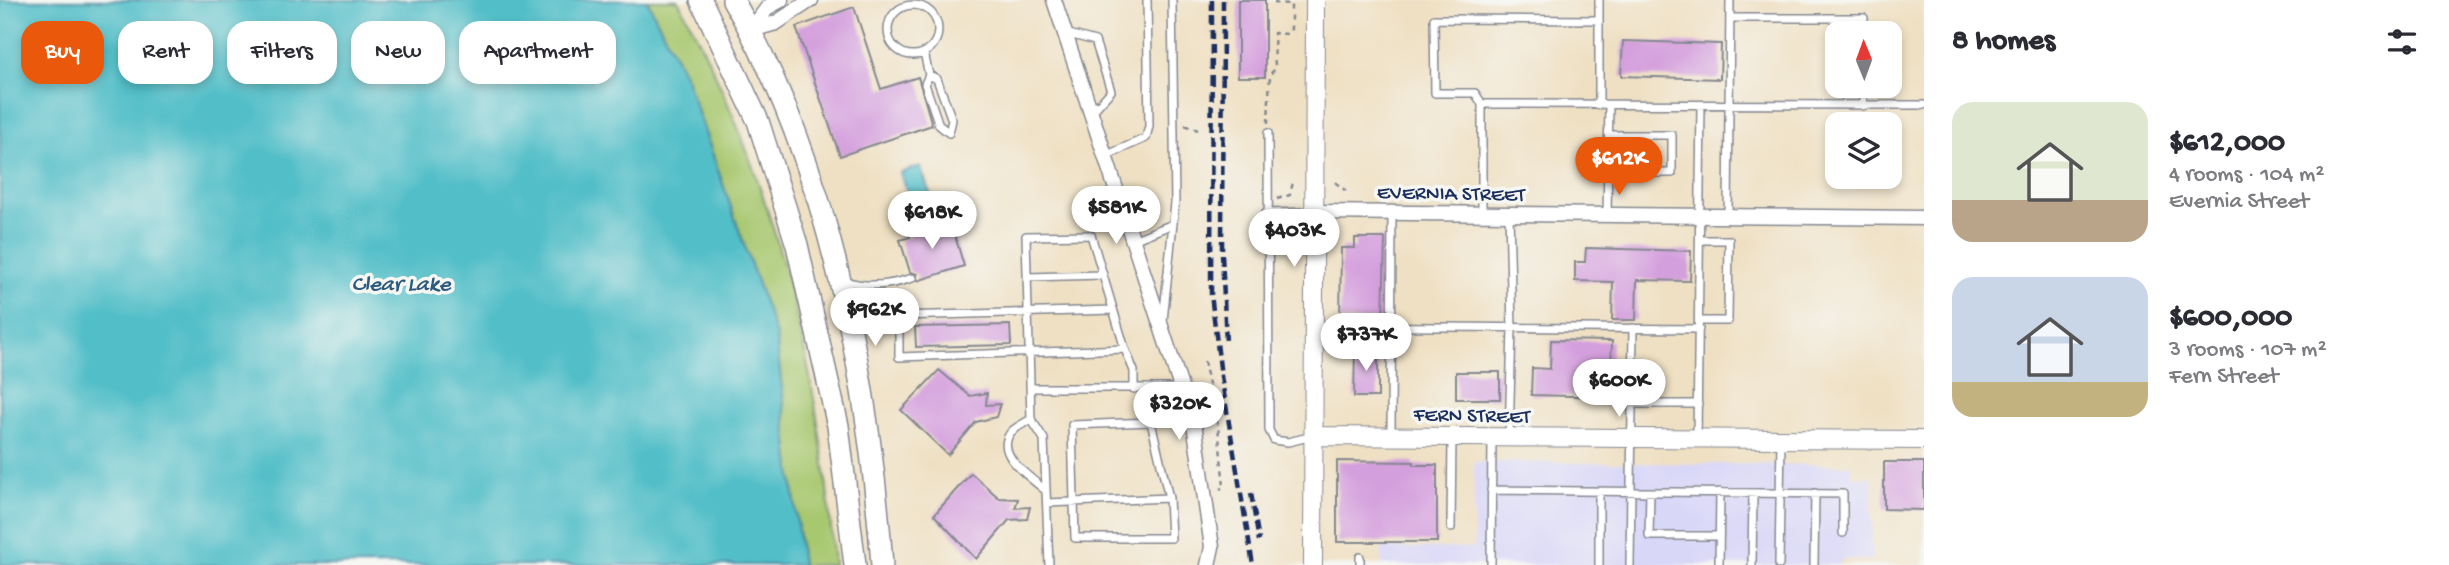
<!DOCTYPE html>
<html lang="en">
<head>
<meta charset="utf-8">
<style>
	body { margin:0; font-family:"Gochi Hand",sans-serif; background:#f2f2f3; color:#2b2b33; height:100vh; display:flex; flex-direction:column; font-size:26px; white-space:nowrap }
	* { box-sizing:border-box; margin:0 }
	p { font-size:23px; color:#7c7c81 }
	.icon { flex:none; width:38px; height:38px; fill:none; stroke:currentColor; stroke-width:2; stroke-linecap:round; stroke-linejoin:round }
	.map { position:relative; flex:1; overflow:hidden }
	.sheet { display:flex; flex-direction:column; background:#fff; width:525px }
	.sheet>* { flex:none }
	.guide { position:absolute; left:21px; top:21px; width:665px; height:63px; display:flex; gap:14px }
	.needle { width:46px; rotate:359deg }
	.fabs { position:absolute; left:1825px; top:21px; display:grid; gap:14px }
	.fabs a { display:grid; place-items:center; width:77px; height:77px; border-radius:14px; background:#fff; box-shadow:0 4px 10px #0003; font-size:35px }
	.price { position:absolute; translate:-50% -60px; padding:0 16px; border-radius:24px; background:#fff; color:#222; font-size:23px; line-height:46px; filter:drop-shadow(0 2px 4px #0008) }
	.price::after { content:''; position:absolute; left:50%; top:42px; width:21px; height:16px; margin-left:-10px; background:inherit; clip-path:polygon(0 0,100% 0,50% 100%) }
	.price.on { background:#ea580c; color:#fff }
	ul { padding:0; list-style:none }
	li { display:flex; align-items:center; gap:21px; height:175px; padding:0 28px }
	li span { display:grid; place-items:center; flex:none; width:196px; height:140px; border-radius:21px; color:#555 }
	li>.icon { margin-inline-start:auto }
	span .icon { width:84px; height:84px; fill:#fffc; stroke-width:1 }
	li b { font-size:30px }
	h2 { display:flex; justify-content:space-between; align-items:center; height:84px; padding:0 28px; font-size:30px }
	.chip { padding:0 24px; border-radius:21px; background:#fff; box-shadow:0 4px 10px #0003; font-size:24px; line-height:63px }
	.chip.on { background:#ea580c; color:#fff }
	main { display:flex; flex:1; min-height:0 }
	.map>svg:first-child { display:block }
	.built { fill:#d9d7f8 }
	.green { fill:#a8c870; stroke:#627c67; stroke-width:2 }
	.water { fill:#51bec8; stroke:#367693; stroke-width:2 }
	.building { fill:#d49fdd }
	.lines { fill:none; stroke-linecap:round; stroke-linejoin:round }
	.service-casing { stroke:#858890; stroke-width:10 }
	.minor-casing { stroke:#858890; stroke-width:17 }
	.tertiary-casing { stroke:#858890; stroke-width:20 }
	.secondary-casing { stroke:#858890; stroke-width:24 }
	.path { stroke:#858890; stroke-width:2.5; stroke-dasharray:5 5; stroke-linecap:butt }
	.service { stroke:#fff; stroke-width:7 }
	.minor { stroke:#fff; stroke-width:14 }
	.tertiary { stroke:#fff; stroke-width:18 }
	.secondary { stroke:#fff; stroke-width:21 }
	.rail { stroke:#1b2f5e; stroke-width:4.5; stroke-dasharray:10 5; stroke-linecap:butt }
	.labels { text-anchor:middle; stroke-width:7; stroke-linejoin:round; paint-order:stroke }
	.street-label { font-size:21px; fill:#1b2f5e; stroke:#f6f6f2 }
	.water-label { font-size:23px; font-style:italic; fill:#2b5a7e; stroke:#f6f6f2 }
</style>
</head>
<body>
<main>
<div class="map">
<svg width="1924" height="565" viewBox="0 0 1924 565">
	<rect width="100%" height="100%" fill="#f6f6f2"/>
	<filter id="ink" filterUnits="userSpaceOnUse"><feTurbulence type="fractalNoise" baseFrequency=".0143" numOctaves="2"/><feDisplacementMap in="SourceGraphic" scale="14" xChannelSelector="R" yChannelSelector="G"/><feConvolveMatrix kernelMatrix="1 2 1 2 8 2 1 2 1" color-interpolation-filters="sRGB"/></filter>
	<filter id="wash" filterUnits="userSpaceOnUse"><feTurbulence type="fractalNoise" baseFrequency=".00686" numOctaves="4" result="noise"/><feDisplacementMap in="SourceGraphic" scale="28" xChannelSelector="R" yChannelSelector="G"/><feGaussianBlur stdDeviation="1.57" result="paint"/><feColorMatrix in="noise" values="0 0 0 0 0 0 0 0 0 0 0 0 0 0 0 0 0 1.4 0 .05"/><feComposite in="paint" operator="in"/></filter>
	<g filter="url(#wash)">
		<rect width="100%" height="100%" fill="#efe0c3"/>
		<path class="built" d="M1474,462L1851,465L1852,477H1872V560L1841,559L1840,565H1382V548H1474Z"/>
		<path class="green" d="M647,0H678C772,172 821,371 834,565H802L776,336L686,78Z"/>
		<path class="water" d="M0,0H647L686,78L776,336L802,565H0Z
			M920,166L933,201L940,199L945,212L908,225L904,212L913,208L900,173Z"/>
		<g id="blocks">
			<path class="building" d="M1238,0H1265V77H1238Z
				M854,7L881,89L918,77L932,125L840,156L796,27Z
				M1623,41L1721,44L1720,79L1621,76Z
				M938,223L939,227L951,223L964,266L917,281V274L910,272L900,240L910,237L908,232Z
				M1355,238H1385L1383,320H1340L1341,248H1355Z
				M1586,248L1691,251L1690,281L1637,280L1636,320H1612L1613,282L1575,281V262H1585Z
				M1010,325L1011,345L916,347L915,327Z
				M1551,340L1612,341L1610,397L1531,395L1532,368L1550,369Z
				M1355,348H1378V397H1354Z
				M939,370L970,396L987,393L986,405L1000,404L996,417L976,422L948,455L901,410Z
				M1456,372H1500V399H1456Z
				M1337,461L1414,462V465H1437V542H1337Z
				M1884,462H1924V510L1884,509Z
				M971,473L999,498L1018,499L1015,508L1030,507L1027,519L1009,520L976,559L934,515Z"/>
		</g>
	</g>
	<g filter="url(#ink)">
		<use href="#blocks" fill-opacity="0" stroke="#858890" stroke-width="2"/>
		<g class="lines">
			<defs>
				<path id="service" d="M888 30a25 25 0 1 1 50 0a25 25 0 1 1-50 0Z
					M1730,18H1864V33
					M1065,33L1095,41L1111,91L1092,112
					M924,53L929,75
					M929,75L937,79L952,120L949,133L939,125L925,84Z
					M1482,104L1475,93H1435L1434,19L1599,20
					M1599,105V0
					M1863,106V86
					M1268,133L1269,430L1274,440L1288,442L1313,436
					M1105,156L1146,138L1149,126L1147,0
					M1608,173H1672V135H1609
					M1266,213L1314,212
					M1482,214V104L1924,105
					M1607,215L1609,105
					M1728,216L1730,0
					M1133,240L1173,224
					M1027,277L1103,275
					M845,281C868,288 889,286 912,278
					M1163,321L1175,203L1172,0
					M1699,321H1728L1729,240H1701
					M1315,326L1699,329
					M1125,349L1134,371V389
					M1031,388H1181
					M1149,389L1151,422
					M1632,404H1698
					M1031,419C1025,423 1016,427 1011,432C993,455 1032,478 1046,491
					M1391,436L1392,213
					M1509,437L1512,328L1509,214
					M1697,438L1701,105
					M1491,490L1843,494V533
					M1599,491V565
					M1650,492L1649,536H1719
					M1047,503L1169,498L1171,538H1075L1072,425L1151,422L1169,498
					M1451,528L1452,437
					M1049,565L1044,439L1031,419L1026,236L1091,235L1125,349L899,357V316L1113,310
					M1360,565V557
					M1491,565L1492,437
					M1630,565L1633,328
					M1719,565L1720,492
					M1752,565L1753,493
					M1779,565L1781,440
					M1814,565L1815,493"/>
				<path id="minor" d="M1054,0L1195,430L1212,547L1208,565
					M751,30L776,23L811,0
					M751,30L768,7L781,0
					M1314,212L1924,218"/>
				<path id="tertiary" d="M1313,436L1924,440
					M1313,565L1315,0"/>
				<path id="secondary" d="M701,0L758,121L797,245L838,426L855,565
					M733,0C828,162 869,379 882,565"/>
			</defs>
			<use href="#service" class="service-casing"/>
			<use href="#minor" class="minor-casing"/>
			<use href="#tertiary" class="tertiary-casing"/>
			<use href="#secondary" class="secondary-casing"/>
			<path class="path" d="M1268,123L1270,74L1275,69L1274,33L1287,34L1291,29V4L1274,3
				M1185,125L1198,130
				M1335,182L1346,191
				M1277,199L1290,195L1293,182
				M1204,361L1218,426L1224,487L1220,489"/>
			<use href="#service" class="service"/>
			<use href="#minor" class="minor"/>
			<use href="#tertiary" class="tertiary"/>
			<use href="#secondary" class="secondary"/>
			<path class="rail" d="M1212,0L1211,294L1221,376L1253,565
				M1223,0L1222,253L1226,344
				M1251,493L1259,541"/>
		</g>
	</g>
	<g class="labels">
		<g class="street-label">
			<text transform="translate(1451 192) rotate(1)" y="7">EVERNIA STREET</text>
			<text transform="translate(1472 414) rotate(1)" y="7">FERN STREET</text>
		</g>
		<g class="water-label">
			<text x="401" y="290">Clear Lake</text>
		</g>
	</g>
</svg>
<div class="fabs">
<a><svg class="needle" viewBox="-14 -14 28 28"><path d="M0-13l5 13h-10z" fill="#e53935"/><path d="M0 13l5-13h-10z" fill="#7c7c81"/></svg></a>
<a><svg class="icon" aria-label="layers" viewBox="0 0 24 24"><path d="M12 4l9 5-9 5-9-5zM3 14l9 5 9-5"/></svg></a>
</div>
<b class="price on" style="left:1619px;top:197px">$612K</b>
<b class="price" style="left:1116px;top:246px">$581K</b>
<b class="price" style="left:932px;top:251px">$618K</b>
<b class="price" style="left:1294px;top:269px">$403K</b>
<b class="price" style="left:875px;top:348px">$962K</b>
<b class="price" style="left:1366px;top:373px">$737K</b>
<b class="price" style="left:1619px;top:419px">$600K</b>
<b class="price" style="left:1179px;top:442px">$320K</b>
<div class="guide">
<a class="chip on">Buy</a>
<a class="chip">Rent</a>
<a class="chip">Filters</a>
<a class="chip">New</a>
<a class="chip">Apartment</a>
</div>
</div>
<section class="sheet">
<h2>8 homes<svg class="icon" aria-label="filters" viewBox="0 0 24 24"><path d="M4 7h16M4 17h16"/><circle cx="9" cy="7" r="2"/><circle cx="15" cy="17" r="2"/></svg></h2>
<ul>
<li><span style="background:linear-gradient(#dfe7d0 70%,#b9a48a 0)"><svg class="icon" aria-label="home" viewBox="0 0 24 24"><path d="M3 11l9-7 9 7M6 9v11h12V9"/></svg></span><div><b>$612,000</b><p>4 rooms · 104 m²</p><p>Evernia Street</p></div></li>
<li><span style="background:linear-gradient(#c9d6e8 75%,#c2b280 0)"><svg class="icon" aria-label="home" viewBox="0 0 24 24"><path d="M3 11l9-7 9 7M6 9v11h12V9"/></svg></span><div><b>$600,000</b><p>3 rooms · 107 m²</p><p>Fern Street</p></div></li>
</ul>
</section>
</main>
</body>
</html>
